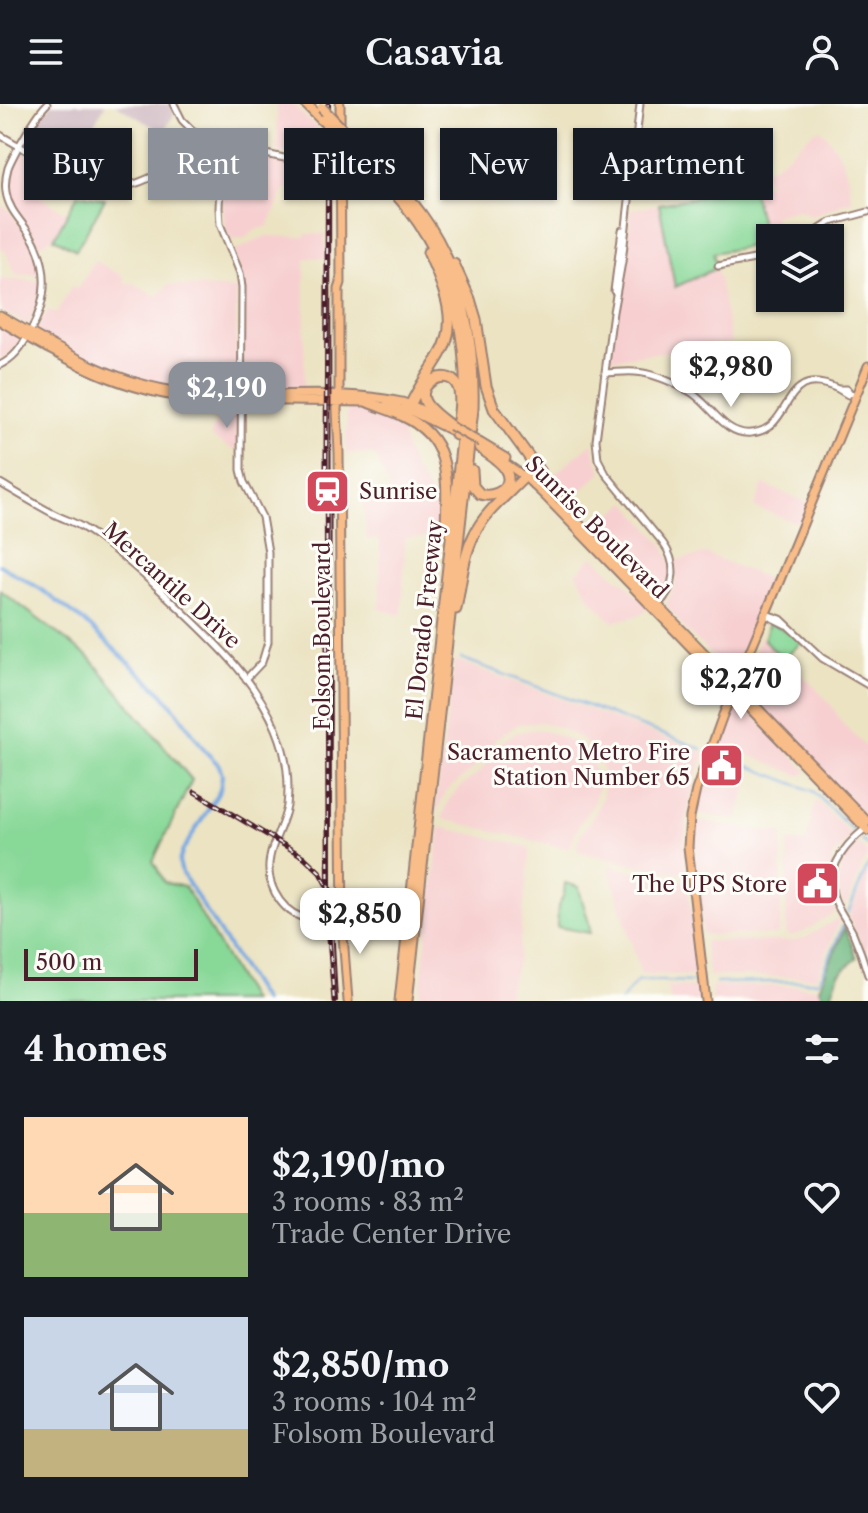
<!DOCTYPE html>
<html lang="en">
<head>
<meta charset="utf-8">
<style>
	body { margin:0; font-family:"Libre Caslon Text",serif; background:#242831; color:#f1f3f6; height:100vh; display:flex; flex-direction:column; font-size:30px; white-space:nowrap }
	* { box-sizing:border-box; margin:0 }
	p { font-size:26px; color:#9ea1a6 }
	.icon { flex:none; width:44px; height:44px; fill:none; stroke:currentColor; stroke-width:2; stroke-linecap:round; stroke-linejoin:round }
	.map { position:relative; height:897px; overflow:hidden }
	.sheet { display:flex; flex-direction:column; background:#171b24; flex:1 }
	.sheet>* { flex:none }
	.guide { position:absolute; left:24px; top:24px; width:820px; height:72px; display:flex; gap:16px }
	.controls { position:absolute; left:756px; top:120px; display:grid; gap:16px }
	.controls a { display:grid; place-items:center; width:88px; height:88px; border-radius:0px; background:#171b24; box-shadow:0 2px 6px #0004; font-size:40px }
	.scale { position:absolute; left:24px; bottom:20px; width:174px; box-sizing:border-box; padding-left:8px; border:4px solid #4a1f2b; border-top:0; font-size:22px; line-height:28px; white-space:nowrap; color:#4a1f2b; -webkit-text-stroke:6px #fdfcf7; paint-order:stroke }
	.price { position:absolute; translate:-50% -68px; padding:0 18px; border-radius:16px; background:#fff; color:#222; font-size:26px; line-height:52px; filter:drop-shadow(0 2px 4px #0008) }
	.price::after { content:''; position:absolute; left:50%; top:48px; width:24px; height:18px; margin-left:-12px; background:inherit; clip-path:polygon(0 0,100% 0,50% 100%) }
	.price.selected { background:#8c9099; color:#fff }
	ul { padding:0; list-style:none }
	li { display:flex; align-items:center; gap:24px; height:200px; padding:0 24px }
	li span { display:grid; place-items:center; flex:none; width:224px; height:160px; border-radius:0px; color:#555 }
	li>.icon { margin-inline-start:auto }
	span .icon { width:96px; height:96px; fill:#fffc; stroke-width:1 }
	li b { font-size:34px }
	h2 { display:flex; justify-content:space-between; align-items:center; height:96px; padding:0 24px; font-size:34px }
	.pill { padding:0 28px; border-radius:0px; background:#171b24; box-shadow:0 2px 6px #0004; font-size:28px; line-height:72px }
	.pill.selected { background:#8c9099; color:#fff }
	header { display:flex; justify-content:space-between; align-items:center; height:104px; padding:0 24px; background:#171b24; font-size:36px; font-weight:600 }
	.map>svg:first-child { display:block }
	.built { fill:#f7cfd0 }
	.industrial { fill:#d2bdc5 }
	.green { fill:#88d898; stroke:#697c62; stroke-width:2 }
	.forest { fill:#6eb880; stroke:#5c6c56; stroke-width:2 }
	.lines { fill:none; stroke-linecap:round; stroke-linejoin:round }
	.stream { stroke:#76a7e1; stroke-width:2 }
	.canal { stroke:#76a7e1; stroke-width:4 }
	.minor-casing { stroke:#9a8176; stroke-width:9 }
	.major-casing { stroke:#9a8176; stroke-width:11 }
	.highway-casing { stroke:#9a8176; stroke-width:13 }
	.minor { stroke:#fff; stroke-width:5 }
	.major { stroke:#f8bd88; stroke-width:7 }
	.highway { stroke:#f8bd88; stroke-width:9 }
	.tram { stroke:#4a1f2b; stroke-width:2 }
	.rail-casing { stroke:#4a1f2b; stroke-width:5 }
	.rail { stroke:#fdfcf7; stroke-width:2; stroke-dasharray:6; stroke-linecap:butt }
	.major-bridge-casing { stroke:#9a8176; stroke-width:11; stroke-linecap:butt }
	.highway-bridge-casing { stroke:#9a8176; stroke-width:13; stroke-linecap:butt }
	.major-bridge { stroke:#f8bd88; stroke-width:7 }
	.highway-bridge { stroke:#f8bd88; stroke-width:9 }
	.labels { text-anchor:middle; stroke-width:6; stroke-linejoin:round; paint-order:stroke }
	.poi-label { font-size:22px; fill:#4a1f2b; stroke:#fdfcf7; text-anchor:end }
	.street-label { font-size:22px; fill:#4a1f2b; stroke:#fdfcf7 }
</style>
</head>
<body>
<header><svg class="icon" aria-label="menu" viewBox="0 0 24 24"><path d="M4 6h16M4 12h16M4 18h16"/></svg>Casavia<svg class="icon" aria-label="person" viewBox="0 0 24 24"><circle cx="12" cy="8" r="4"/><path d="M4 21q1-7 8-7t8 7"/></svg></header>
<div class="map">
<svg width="868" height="897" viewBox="0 0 868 897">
	<rect width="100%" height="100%" fill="#fdfcf7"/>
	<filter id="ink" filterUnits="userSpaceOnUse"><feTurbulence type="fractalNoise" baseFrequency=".0125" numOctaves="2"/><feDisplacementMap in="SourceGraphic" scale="16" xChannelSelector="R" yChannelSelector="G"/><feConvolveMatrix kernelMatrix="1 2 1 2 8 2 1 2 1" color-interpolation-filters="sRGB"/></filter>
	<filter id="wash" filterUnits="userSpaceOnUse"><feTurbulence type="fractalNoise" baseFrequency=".006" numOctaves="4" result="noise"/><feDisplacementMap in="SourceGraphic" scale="32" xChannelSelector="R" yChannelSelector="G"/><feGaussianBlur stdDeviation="1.8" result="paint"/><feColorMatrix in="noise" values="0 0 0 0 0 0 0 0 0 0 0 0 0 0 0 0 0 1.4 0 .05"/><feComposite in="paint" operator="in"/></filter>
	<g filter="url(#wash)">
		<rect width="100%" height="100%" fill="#ebe3c2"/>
		<path class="built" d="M277,0H292L326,33L325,57L277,47Z
			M820,25L829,34L842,55L848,74L852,97L843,99L812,112L799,106L774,111L778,134H770V136L762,138L758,108L756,104L752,83L768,80L763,67L777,60L816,26Z
			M21,46L54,66L38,91L67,110L53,133L39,142L12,102L8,89L7,79L10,65Z
			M222,48L245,50L324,65V85H285L268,122L257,125L245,134L230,136L226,124L223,106V70L217,51Z
			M659,100L675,183L717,165L731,239L610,255L630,120V106Z
			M0,101L8,105L31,136L39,156L40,170L16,171L5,147L0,143Z
			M306,130H325V154H305L304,289L247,288L244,286L243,266V184L234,147L266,132L305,133Z
			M94,158H97L124,173V179H133L157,192L168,181L236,185V285L206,287L136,276L76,252L36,227L48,206L56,210L72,182L78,185Z
			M0,175L41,177L38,200L28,221L0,206Z
			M0,219L21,232V235L12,247L0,256Z
			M217,299L237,301V346L235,347L210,332L216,318Z
			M349,304L382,306L392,311L402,326L406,346L414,365L433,394L439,406L438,432L405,434L402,508L399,511L380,505V435H367L363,399L390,386L376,352L371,350L346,349L347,308Z
			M592,339L596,354L602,368L570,396L551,373Z
			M763,380L808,399L799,420L754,403Z
			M627,398L663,441L669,453L671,464V475L668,484L659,496L632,470L593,425Z
			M705,450L774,477L734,571L731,570L684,524L666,500L676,477L677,468L675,457Z
			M593,452L617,474L624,478L649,505L636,512L613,518L589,493L577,469Z
			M760,532L813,581L831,601L843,620L868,645V716L740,582Z
			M455,556L705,649L697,670L687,710L684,742L686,766L684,768H667L577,747V741L581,730L596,708L602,694L604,679L602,664L594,647L580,634L563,625L542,618L518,620L497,634L473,665L446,687L434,713Z
			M739,597L807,667L802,672L718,639L736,598Z
			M534,625L553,629L577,640L589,652L596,670L598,682L593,701L579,720L569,744H565L443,715L442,712L448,697L461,682L480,668L503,637L515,629Z
			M713,653L752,667L737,716L699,710L697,708L699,690Z
			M816,696L851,731L834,752L829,768V788L835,808L804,828L790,832L786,828L788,737L805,739Z
			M697,717L782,729L780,826L777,831H707L703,829L693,750L694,719Z
			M440,723L526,742L530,745L518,855L505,897H419Z
			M858,739L868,750V753L865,757L845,804L838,789V773L845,753Z
			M608,761L658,773L687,777L700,872L641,870Z
			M868,765V855L849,813Z
			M838,814H840L817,873L709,872L704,840L706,837H796L807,833Z
			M667,882L699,883L700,897H670Z
			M711,882H794L819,884L821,887L817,897H712Z"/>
		<path class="industrial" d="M52,0H104L105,1L81,42L38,18Z
			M115,0H170L174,10L163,29Z"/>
		<path class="green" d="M752,83L764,134L761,135L762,140L713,149L717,164L675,183L659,100Z
			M78,90L105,95L76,146L54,134Z
			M0,486L91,555L192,676L153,757L165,779L185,783L251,897H0Z
			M769,518L793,530L802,538L783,555L764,536Z
			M565,779L579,783C581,798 591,817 590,829L557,823L558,802L564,791Z"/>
		<path class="forest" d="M845,823L857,854L839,870L829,897H822V891L819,884Z"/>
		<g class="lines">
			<path class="stream" d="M461,554L702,645
				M718,650L813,687L854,728
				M862,736L868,742
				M848,809L868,761
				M716,879L818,877L822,871L843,821
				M621,897L637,877L641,876L695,878"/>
			<path class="canal" d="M0,461L39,484L86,519L163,590L179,610L206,648L219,661L222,671L220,686L183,746L179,758L182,769L263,897"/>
		</g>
	</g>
	<g filter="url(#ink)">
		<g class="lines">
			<defs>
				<path id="minor" d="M174,0L182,16L204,38L215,60L220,78L219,104L220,120L240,169L242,183L241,366L244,378L262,413L268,448V538L262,558L246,575
					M640,0L622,158L613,208L596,336L598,355L606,370L663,439C678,460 676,483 658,501
					M0,31L76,75C137,103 164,54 217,45C232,42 246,46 260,49C287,54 314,62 340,63
					M806,134L831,118L868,108
					M718,162L770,152
					M614,187L622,126
					M0,261C14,254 21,244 29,230C45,202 50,172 36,141C28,122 9,110 6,88C5,81 6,71 8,64C13,51 37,9 47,0
					M605,269C615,269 625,267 635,268C653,269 672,278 687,286C710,297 723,332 751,329C795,326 780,258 838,285
					M850,289L847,285H838L848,291L850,289L856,291
					M0,379C17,389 35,400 52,409C63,415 75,418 85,425C119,447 149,475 178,503C216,539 255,575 276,625C286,649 290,675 287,702C284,720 273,736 270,753C265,777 278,804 301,813C313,819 330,817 343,816
					M764,510L786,521
					M766,510L781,515L822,554L868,581
					M866,724C842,743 822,770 837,801C842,811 848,819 853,829C859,843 864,857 868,871"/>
				<path id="major" d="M340,0L341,179L339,185V286L337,305L339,349L343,831L348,897
					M0,211C58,245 115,280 183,288C256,297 330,282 402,298C413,301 424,307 435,313
					M0,217C70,258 118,287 201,296L369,298
					M386,301L415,309L450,326
					M481,339L506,354
					M501,356L525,373L545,392L868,727
					M567,407L868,718
					M706,897L688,743L690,713L696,686L723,611L777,483L868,262"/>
				<path id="highway" d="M306,0L322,16
					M346,29C373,55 400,81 422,111C462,166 475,238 473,305L407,897
					M347,39C368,61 390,82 409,106C454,164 468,237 465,308L400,897
					M454,160L470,195L476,215L486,282L494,305L570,409
					M368,298C379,303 392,306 403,312C453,335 447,377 446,424
					M408,307C415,287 429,270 440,251C461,218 442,180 428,148
					M451,322C443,316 433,309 427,301C411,279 453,259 459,287C462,301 457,317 456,331
					M472,366L473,382L480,390C495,395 516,383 505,365C500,356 487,350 479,343
					M456,505C461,481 463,453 474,431C485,407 510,389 528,369"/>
			</defs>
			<use href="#minor" class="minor-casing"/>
			<use href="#major" class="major-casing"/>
			<use href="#highway" class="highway-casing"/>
			<use href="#minor" class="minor"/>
			<use href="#major" class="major"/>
			<use href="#highway" class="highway"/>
			<path class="tram" d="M330,0L331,782L337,897"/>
			<defs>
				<path id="rail" d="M328,0L326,355L328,725L329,833L334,897
					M195,688L304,753L319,767L327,782"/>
			</defs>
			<use href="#rail" class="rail-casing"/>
			<use href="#rail" class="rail"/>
			<defs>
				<path id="major-bridge" d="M451,322L481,339"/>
				<path id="highway-bridge" d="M322,4L346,29
					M322,16L347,39"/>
			</defs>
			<use href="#major-bridge" class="major-bridge-casing"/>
			<use href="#highway-bridge" class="highway-bridge-casing"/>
			<use href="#major-bridge" class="major-bridge"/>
			<use href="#highway-bridge" class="highway-bridge"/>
		</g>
	</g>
	<defs>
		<symbol id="station-square" viewBox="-11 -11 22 22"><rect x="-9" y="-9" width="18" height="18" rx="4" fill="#d1495b" stroke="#fdfcf7"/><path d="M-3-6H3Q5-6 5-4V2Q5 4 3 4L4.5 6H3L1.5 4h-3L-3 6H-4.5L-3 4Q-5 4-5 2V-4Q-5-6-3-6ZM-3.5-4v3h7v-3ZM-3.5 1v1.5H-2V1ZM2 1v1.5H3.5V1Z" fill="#fff"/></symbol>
		<symbol id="civic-square" viewBox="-11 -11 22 22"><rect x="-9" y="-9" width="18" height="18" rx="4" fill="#d1495b" stroke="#fdfcf7"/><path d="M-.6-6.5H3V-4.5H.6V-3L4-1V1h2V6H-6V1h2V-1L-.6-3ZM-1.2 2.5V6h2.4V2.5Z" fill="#fff"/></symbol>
	</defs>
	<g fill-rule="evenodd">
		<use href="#station-square" x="302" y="362" width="51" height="51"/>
		<use href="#civic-square" x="696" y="636" width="51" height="51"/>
		<use href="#civic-square" x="792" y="754" width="51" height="51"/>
	</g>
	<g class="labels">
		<g class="poi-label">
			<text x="359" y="395" text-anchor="start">Sunrise</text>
			<text x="690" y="656">Sacramento Metro Fire<tspan x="690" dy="25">Station Number 65</tspan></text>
			<text x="787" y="788">The UPS Store</text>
		</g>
		<g class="street-label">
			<text transform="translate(597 423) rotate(45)" y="8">Sunrise Boulevard</text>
			<text transform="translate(172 481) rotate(42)" y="8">Mercantile Drive</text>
			<text transform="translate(424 516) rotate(-84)" y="8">El Dorado Freeway</text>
			<text transform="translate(322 532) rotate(-90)" y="8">Folsom Boulevard</text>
		</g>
	</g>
</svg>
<div class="controls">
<a><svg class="icon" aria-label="layers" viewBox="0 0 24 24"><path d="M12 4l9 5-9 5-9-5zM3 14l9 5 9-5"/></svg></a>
</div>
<div class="scale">500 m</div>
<b class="price" style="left:731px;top:305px">$2,980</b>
<b class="price selected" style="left:227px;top:326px">$2,190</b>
<b class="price" style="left:741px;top:617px">$2,270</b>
<b class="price" style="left:360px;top:852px">$2,850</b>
<div class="guide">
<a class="pill">Buy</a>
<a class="pill selected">Rent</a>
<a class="pill">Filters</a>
<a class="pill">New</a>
<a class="pill">Apartment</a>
</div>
</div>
<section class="sheet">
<h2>4 homes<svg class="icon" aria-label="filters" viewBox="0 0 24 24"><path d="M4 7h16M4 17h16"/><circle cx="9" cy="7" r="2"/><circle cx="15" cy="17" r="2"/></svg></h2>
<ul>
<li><span style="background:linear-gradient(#ffd9b3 60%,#8fb573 0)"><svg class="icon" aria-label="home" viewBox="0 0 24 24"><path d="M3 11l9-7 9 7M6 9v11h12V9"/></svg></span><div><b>$2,190/mo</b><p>3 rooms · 83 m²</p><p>Trade Center Drive</p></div><svg class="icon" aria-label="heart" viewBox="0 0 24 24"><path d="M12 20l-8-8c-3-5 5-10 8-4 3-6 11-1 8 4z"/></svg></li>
<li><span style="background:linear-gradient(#c9d6e8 70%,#c2b280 0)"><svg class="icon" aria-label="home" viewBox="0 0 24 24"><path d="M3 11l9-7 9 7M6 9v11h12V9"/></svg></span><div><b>$2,850/mo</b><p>3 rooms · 104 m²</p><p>Folsom Boulevard</p></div><svg class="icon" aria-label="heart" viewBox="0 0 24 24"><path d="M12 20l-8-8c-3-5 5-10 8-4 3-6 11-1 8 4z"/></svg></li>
</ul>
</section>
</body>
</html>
